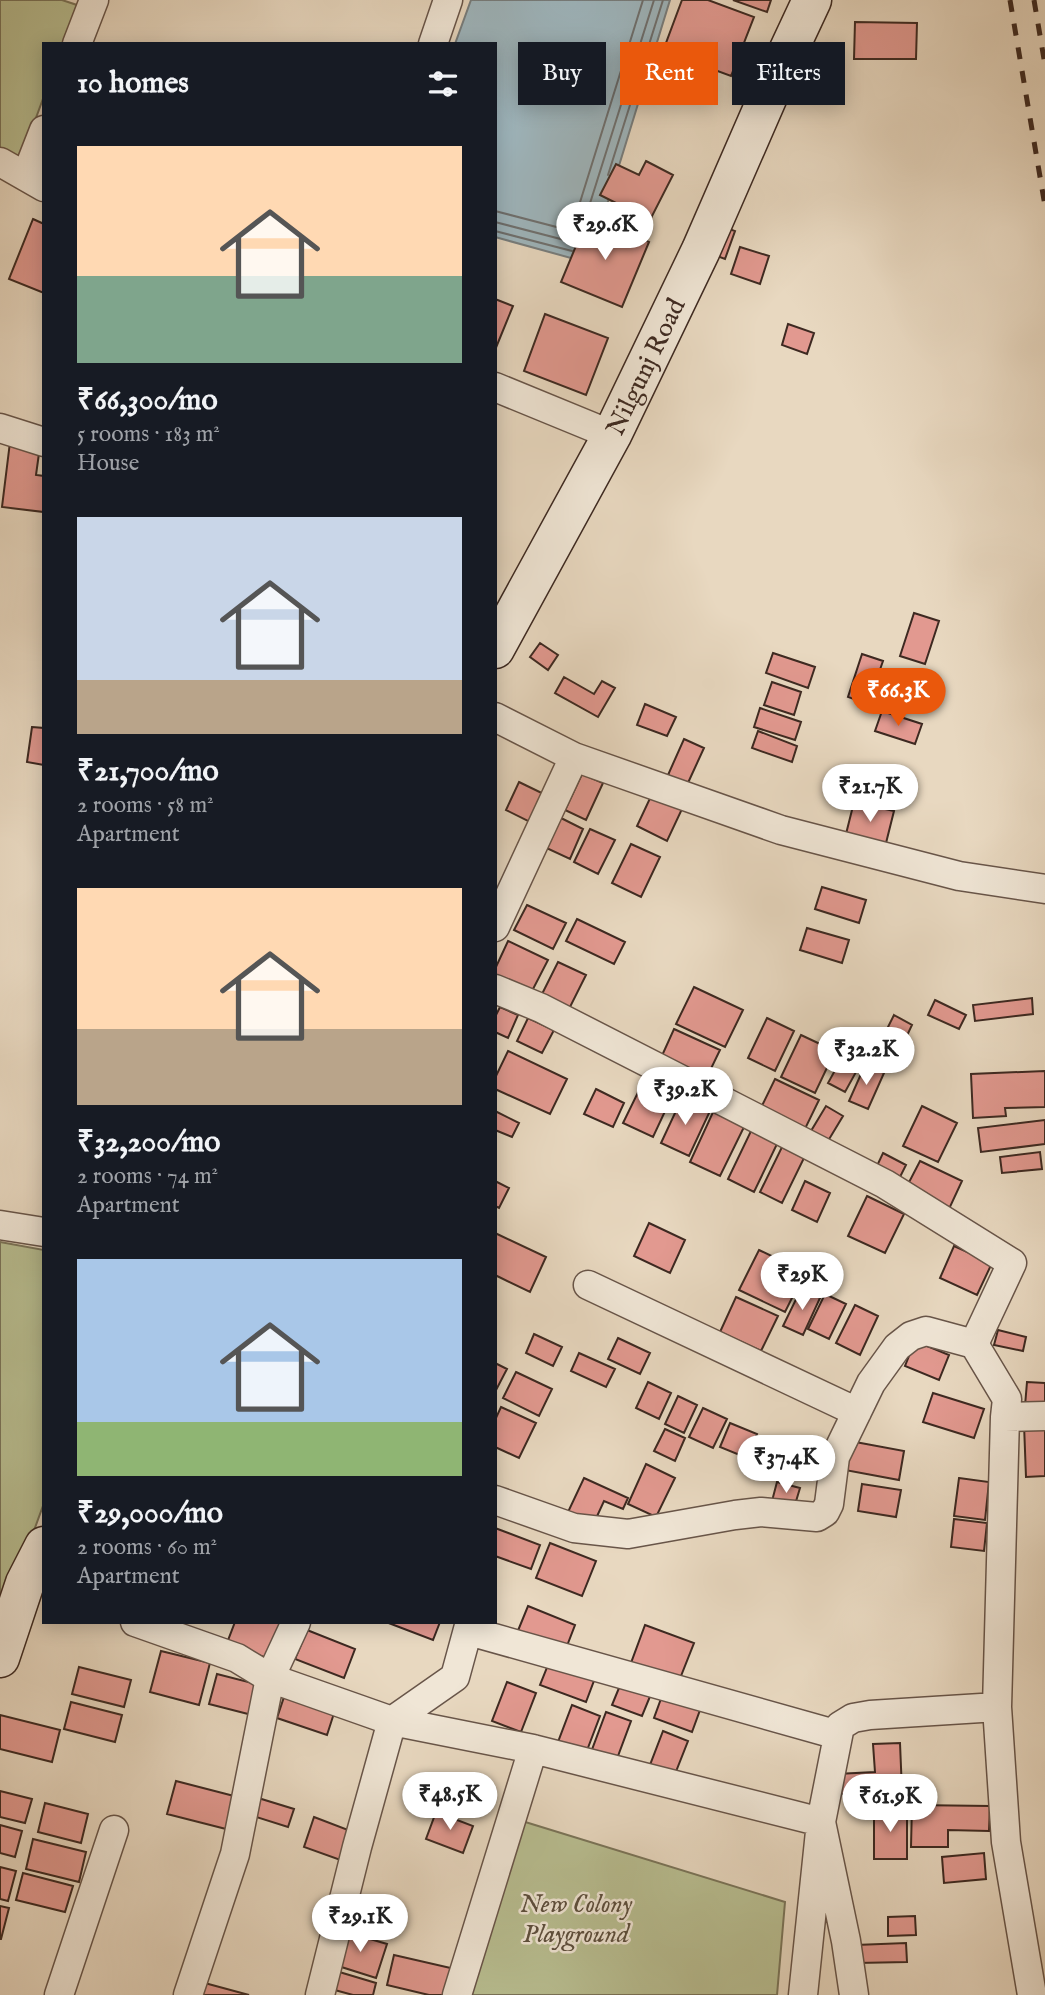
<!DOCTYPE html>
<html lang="en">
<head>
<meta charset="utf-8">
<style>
	body { margin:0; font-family:"IM FELL English",serif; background:#20242c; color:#f1f3f6; height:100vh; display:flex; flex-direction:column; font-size:26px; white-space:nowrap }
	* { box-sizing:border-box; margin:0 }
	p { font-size:23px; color:#9ea1a6 }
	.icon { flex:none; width:38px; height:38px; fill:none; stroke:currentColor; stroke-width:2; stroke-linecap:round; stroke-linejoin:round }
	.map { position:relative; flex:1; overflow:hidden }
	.drawer { position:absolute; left:42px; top:42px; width:455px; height:1582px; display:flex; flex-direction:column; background:#171b24; border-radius:0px; box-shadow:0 4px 18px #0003 }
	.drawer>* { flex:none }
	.guide { position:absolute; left:518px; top:42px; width:422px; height:63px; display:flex; gap:14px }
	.price { position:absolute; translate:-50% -60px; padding:0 16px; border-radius:24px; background:#fff; color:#222; font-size:23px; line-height:46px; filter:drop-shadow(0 2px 4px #0008) }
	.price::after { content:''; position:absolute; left:50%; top:42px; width:21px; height:16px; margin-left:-10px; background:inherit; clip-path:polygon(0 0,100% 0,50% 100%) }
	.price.on { background:#ea580c; color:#fff }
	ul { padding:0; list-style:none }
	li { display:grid; align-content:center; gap:14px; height:371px; padding:0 35px }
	li span { display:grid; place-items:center; height:217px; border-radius:0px; color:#555 }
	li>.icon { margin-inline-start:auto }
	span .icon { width:126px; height:126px; fill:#fffc; stroke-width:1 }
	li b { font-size:30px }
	h2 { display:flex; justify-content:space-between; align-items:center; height:84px; padding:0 35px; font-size:30px }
	.pill { padding:0 24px; border-radius:0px; background:#171b24; box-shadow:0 4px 18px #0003; font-size:24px; line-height:63px }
	.pill.on { background:#ea580c; color:#fff }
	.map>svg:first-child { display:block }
	.green { fill:#b8be91; stroke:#7a7459; stroke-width:2 }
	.water { fill:#9eb6be; stroke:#777e7f; stroke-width:2 }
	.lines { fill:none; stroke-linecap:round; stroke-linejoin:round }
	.shore { stroke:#6e7070; stroke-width:2 }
	.building { fill:#e29990; stroke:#3d2921; stroke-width:2 }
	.street-casing { stroke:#685549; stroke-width:31 }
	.secondary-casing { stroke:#3d2921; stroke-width:41 }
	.street { stroke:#f0e6d6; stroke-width:28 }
	.secondary { stroke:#f0e6d6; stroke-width:38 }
	.rail { stroke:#3d2921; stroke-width:5; stroke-dasharray:12 12; stroke-linecap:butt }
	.labels { text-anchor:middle; stroke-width:5; stroke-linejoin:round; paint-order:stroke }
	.street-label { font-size:26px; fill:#3d2921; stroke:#f0e6d6 }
	.park-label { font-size:26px; font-style:italic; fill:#5c4e3d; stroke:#f0e6d6 }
</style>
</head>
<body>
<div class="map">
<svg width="1045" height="1995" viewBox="0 0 1045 1995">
	<rect width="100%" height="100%" fill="#e8d8c0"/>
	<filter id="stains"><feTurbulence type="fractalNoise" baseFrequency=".00286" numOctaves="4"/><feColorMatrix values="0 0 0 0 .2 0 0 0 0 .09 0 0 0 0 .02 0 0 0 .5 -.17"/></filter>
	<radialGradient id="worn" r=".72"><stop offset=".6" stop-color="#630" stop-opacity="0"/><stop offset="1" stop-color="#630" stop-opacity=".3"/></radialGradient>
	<path class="green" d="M0,0H62L77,5L63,44H44V96L20,161L0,151Z
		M0,1242L44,1250V1503L0,1624Z
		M522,1821L785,1902L777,1995H466Z"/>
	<path class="water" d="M471,0H670L589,263L495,237V44H455Z"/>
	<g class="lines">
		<path class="shore" d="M608,175L663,0
			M495,211L568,230L572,228L643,0
			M586,216L654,0
			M495,222L576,243
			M495,231L572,251"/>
	</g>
	<path class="building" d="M682,0H708L754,17L731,76L663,51Z
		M733,0H771L767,12Z
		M855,22L917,23L916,59H854Z
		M646,161L673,175L650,220L600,195L616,164L639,175Z
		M588,217L649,242L622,307L561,282Z
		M33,219L44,224V293L9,279Z
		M718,225L735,231L725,259L709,253Z
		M740,247L769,256L760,284L731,274Z
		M495,299L513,306L495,350Z
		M545,314L608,338L586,395L524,371Z
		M788,324L814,333L807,354L782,345Z
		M10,442L40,446L36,475L44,476V512L2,507Z
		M914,613L939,621L925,664L900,656Z
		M540,643L558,655L548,670L530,657Z
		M773,653L815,667L808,688L766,673Z
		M862,654L883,661L868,704L848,697Z
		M564,677L594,694L602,681L615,688L598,717L555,693Z
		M772,682L801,692L794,715L764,705Z
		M645,704L676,717L667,736L637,725Z
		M760,708L801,722L795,740L754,727Z
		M882,711L922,724L915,744L875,731Z
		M32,727L44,728V765L27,762Z
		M758,731L797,746L792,762L752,748Z
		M684,739L704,748L687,785L668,775Z
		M582,774L603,783L586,820L565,810Z
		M519,782L550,797L536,825L506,810Z
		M652,794L682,809L667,841L637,826Z
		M854,802L894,811L885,847L845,838Z
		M555,815L583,829L570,859L540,845Z
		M590,829L615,840L598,874L574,862Z
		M631,844L660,857L641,897L612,883Z
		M822,887L866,900L859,923L815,909Z
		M527,905L566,923L553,949L514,930Z
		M577,919L625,942L614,964L566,941Z
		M807,928L849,940L842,963L800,950Z
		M508,941L548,960L531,993L495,976V969Z
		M558,962L586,975L569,1009L541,996Z
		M694,987L743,1010L725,1047L676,1024Z
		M1032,998L1033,1014L975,1021L973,1005Z
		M935,1000L966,1015L959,1029L928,1015Z
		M500,1007L518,1015L508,1038L495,1032V1017Z
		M894,1015L912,1025L895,1061L876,1051Z
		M528,1018L554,1030L542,1053L517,1041Z
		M767,1018L794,1031L775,1071L748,1058Z
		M674,1029L720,1050L705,1081L660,1060Z
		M801,1035L835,1051L815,1093L781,1077Z
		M508,1051L567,1079L550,1114L495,1089V1078Z
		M844,1054L861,1063L845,1092L828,1083Z
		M865,1065L884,1073L868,1109L849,1101Z
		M1045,1071V1107L1005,1108L1006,1116L973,1118L971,1074Z
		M646,1076L675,1090L653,1137L623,1123Z
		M775,1079L819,1100L802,1135L758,1114Z
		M596,1089L624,1103L613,1127L584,1114Z
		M682,1098L710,1111L689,1156L661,1143Z
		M826,1106L843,1116L828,1141L811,1131Z
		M922,1106L957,1123L938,1162L903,1146Z
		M714,1110L745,1125L720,1176L690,1162Z
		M495,1111L519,1123L512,1137L495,1130Z
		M1045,1120V1144L981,1152L978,1128Z
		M751,1131L777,1144L754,1192L728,1179Z
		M782,1147L804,1158L782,1203L760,1192Z
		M1040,1152L1042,1169L1002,1173L1000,1157Z
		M883,1153L906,1165L899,1179L876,1168Z
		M920,1161L962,1181L949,1209L906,1188Z
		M495,1181L509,1188L499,1208L495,1206Z
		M805,1181L830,1193L817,1222L792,1210Z
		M867,1196L904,1214L885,1253L848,1236Z
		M649,1223L685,1240L670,1273L634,1256Z
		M495,1233L546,1257L530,1292L495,1275Z
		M954,1246L992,1263L977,1295L940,1278Z
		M759,1250L805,1272L785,1312L739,1290Z
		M801,1289L820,1298L803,1335L783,1326Z
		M825,1294L846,1304L829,1339L808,1329Z
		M736,1297L778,1316L761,1351L720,1332Z
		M855,1305L878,1316L860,1355L836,1343Z
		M998,1330L1026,1337L1023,1351L994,1345Z
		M534,1334L562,1347L553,1366L526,1353Z
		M618,1338L650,1353L640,1374L608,1359Z
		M915,1341L949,1355L939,1380L905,1366Z
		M579,1353L615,1369L606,1387L571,1371Z
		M495,1363L507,1369L495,1392Z
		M516,1372L552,1389L539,1416L503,1398Z
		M648,1382L671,1393L659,1419L636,1408Z
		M1027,1382L1045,1383V1408L1025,1406Z
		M933,1393L984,1409L974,1438L923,1422Z
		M678,1396L697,1405L684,1433L665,1424Z
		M501,1407L536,1423L519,1458L495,1447V1420Z
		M703,1408L727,1419L713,1448L689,1437Z
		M730,1423L757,1434L747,1458L720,1447Z
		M1045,1423V1476L1026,1477L1024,1424Z
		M665,1429L685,1438L675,1461L654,1451Z
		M850,1441L904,1451L899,1480L845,1470Z
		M790,1443L805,1447L797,1478L782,1474Z
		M646,1464L675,1478L656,1517L628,1504Z
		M584,1478L628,1498L623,1509L604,1501L593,1525L568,1512Z
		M959,1478L989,1482L985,1520L954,1516Z
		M777,1482L800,1488L794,1508L772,1501Z
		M862,1484L901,1490L896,1517L858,1511Z
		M954,1519L987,1523L984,1551L951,1547Z
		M495,1528L540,1545L531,1569L495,1556Z
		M550,1543L596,1561L582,1596L536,1578Z
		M528,1606L575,1625L565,1651L517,1633Z
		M235,1622H278L285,1625L272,1660L227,1643Z
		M386,1622H440L433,1640Z
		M645,1625L694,1643L679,1681L631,1663Z
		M307,1630L355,1649L344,1678L295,1659Z
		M161,1651L210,1663L199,1705L150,1692Z
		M550,1660L595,1678L586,1702L540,1685Z
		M79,1667L131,1680L124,1707L72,1694Z
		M217,1674L260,1685L252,1715L209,1704Z
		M507,1682L536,1693L521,1732L492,1721Z
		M621,1683L651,1694L642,1716L612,1705Z
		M286,1691L336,1707L327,1735L277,1718Z
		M662,1696L700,1710L692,1732L654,1718Z
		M71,1702L122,1715L115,1742L64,1729Z
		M572,1705L600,1716L586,1753L558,1742Z
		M606,1712L631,1721L615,1764L590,1755Z
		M0,1715L60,1730L52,1762L0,1749Z
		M663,1731L688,1741L675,1774L650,1765Z
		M900,1743L902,1791L838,1794L837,1774L875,1772L873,1744Z
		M176,1781L234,1796L226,1829L167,1814Z
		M0,1791L32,1799L25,1823L0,1817Z
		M255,1797L294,1809L288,1827L250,1815Z
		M45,1803L88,1814L81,1843L38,1832Z
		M912,1805L990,1806L989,1831L948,1830V1847H911Z
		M874,1809H907V1859H874Z
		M436,1812L473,1826L463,1853L426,1839Z
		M314,1817L356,1833L346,1862L304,1847Z
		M0,1825L22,1831L15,1857L0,1853Z
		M33,1839L86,1852L79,1882L26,1869Z
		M984,1853L986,1879L944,1883L942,1857Z
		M0,1867L16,1871L8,1901L0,1899Z
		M23,1873L73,1886L65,1912L16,1900Z
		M0,1906L9,1908L1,1939H0Z
		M915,1916L916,1935L888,1936V1917Z
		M343,1931L387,1944L376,1978L332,1964Z
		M906,1943L907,1962L857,1963L856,1945Z
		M394,1955L455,1969L450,1995H429L387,1985Z
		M336,1971L376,1983L373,1995H353L331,1989Z
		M201,1982L249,1995H198Z"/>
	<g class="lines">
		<defs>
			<path id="street" d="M77,44L94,0
				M433,44L448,0
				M0,162L44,187
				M26,176L44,130
				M495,387L612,435
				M0,428L44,442
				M495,717L574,757L781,830L959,876L1045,889
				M495,927L574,757
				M495,989L541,1008L885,1184L1012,1263L974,1344L1007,1399L1005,1417
				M0,1225L44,1232
				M588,1285L857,1412
				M495,1500L574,1528L628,1534L735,1515L761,1512L817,1517L825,1512L829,1504L835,1457L871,1383L897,1347L911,1336L926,1331L974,1344
				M135,1622L237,1658L270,1678L392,1721L533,1749L821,1822L846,1941L854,1995
				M469,1631L838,1735
				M59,1995L114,1830
				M188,1995L235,1854L270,1678L296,1622
				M320,1995L357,1847L392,1721L455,1677L470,1622
				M457,1995L533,1749
				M803,1995L821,1822L840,1726L853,1718L870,1715L997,1707
				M1032,1995L1006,1842L997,1707L1005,1417L1045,1416"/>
			<g id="secondary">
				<path id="s1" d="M495,649L612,435L701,250L783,62L812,0"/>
				<path d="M0,1658L25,1583L44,1546"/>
			</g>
		</defs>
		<use href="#street" class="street-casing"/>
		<use href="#secondary" class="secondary-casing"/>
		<use href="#street" class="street"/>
		<use href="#secondary" class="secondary"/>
		<path class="rail" d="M1010,0L1045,206
			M1034,0L1045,65"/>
	</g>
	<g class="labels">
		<g class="street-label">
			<text dy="9" stroke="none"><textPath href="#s1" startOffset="320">Nilgunj Road</textPath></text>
		</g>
		<g class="park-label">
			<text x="576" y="1912">New Colony<tspan x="576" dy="30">Playground</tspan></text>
		</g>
	</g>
	<rect width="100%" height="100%" filter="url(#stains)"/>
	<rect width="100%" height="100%" fill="url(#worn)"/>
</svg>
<b class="price" style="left:605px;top:262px">₹29.6K</b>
<b class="price on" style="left:898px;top:728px">₹66.3K</b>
<b class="price" style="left:870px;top:824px">₹21.7K</b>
<b class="price" style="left:866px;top:1087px">₹32.2K</b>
<b class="price" style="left:685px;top:1127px">₹39.2K</b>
<b class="price" style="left:802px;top:1312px">₹29K</b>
<b class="price" style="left:786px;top:1495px">₹37.4K</b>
<b class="price" style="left:450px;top:1832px">₹48.5K</b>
<b class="price" style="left:890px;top:1834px">₹61.9K</b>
<b class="price" style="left:360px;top:1954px">₹29.1K</b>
<div class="guide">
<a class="pill">Buy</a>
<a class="pill on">Rent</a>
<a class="pill">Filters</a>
</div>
<section class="drawer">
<h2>10 homes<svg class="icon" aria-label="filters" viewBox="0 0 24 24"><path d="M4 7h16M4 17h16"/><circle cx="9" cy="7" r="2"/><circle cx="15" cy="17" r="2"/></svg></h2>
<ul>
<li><span style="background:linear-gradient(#ffd9b3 60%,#7fa58c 0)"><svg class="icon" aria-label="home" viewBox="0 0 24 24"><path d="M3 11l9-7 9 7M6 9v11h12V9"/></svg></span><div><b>₹66,300/mo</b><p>5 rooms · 183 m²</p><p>House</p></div></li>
<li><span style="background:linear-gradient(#c9d6e8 75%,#b9a48a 0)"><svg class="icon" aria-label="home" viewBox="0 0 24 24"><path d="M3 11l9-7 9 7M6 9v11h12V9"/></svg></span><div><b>₹21,700/mo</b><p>2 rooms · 58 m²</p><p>Apartment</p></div></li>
<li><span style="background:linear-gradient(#ffd9b3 65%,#b9a48a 0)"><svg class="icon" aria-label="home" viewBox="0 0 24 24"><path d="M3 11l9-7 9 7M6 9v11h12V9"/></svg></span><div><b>₹32,200/mo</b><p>2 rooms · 74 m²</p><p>Apartment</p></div></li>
<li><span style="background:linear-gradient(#a9c7e8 75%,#8fb573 0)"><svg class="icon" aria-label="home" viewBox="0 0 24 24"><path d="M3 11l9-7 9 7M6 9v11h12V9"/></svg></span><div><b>₹29,000/mo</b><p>2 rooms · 60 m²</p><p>Apartment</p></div></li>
</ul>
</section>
</div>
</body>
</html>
